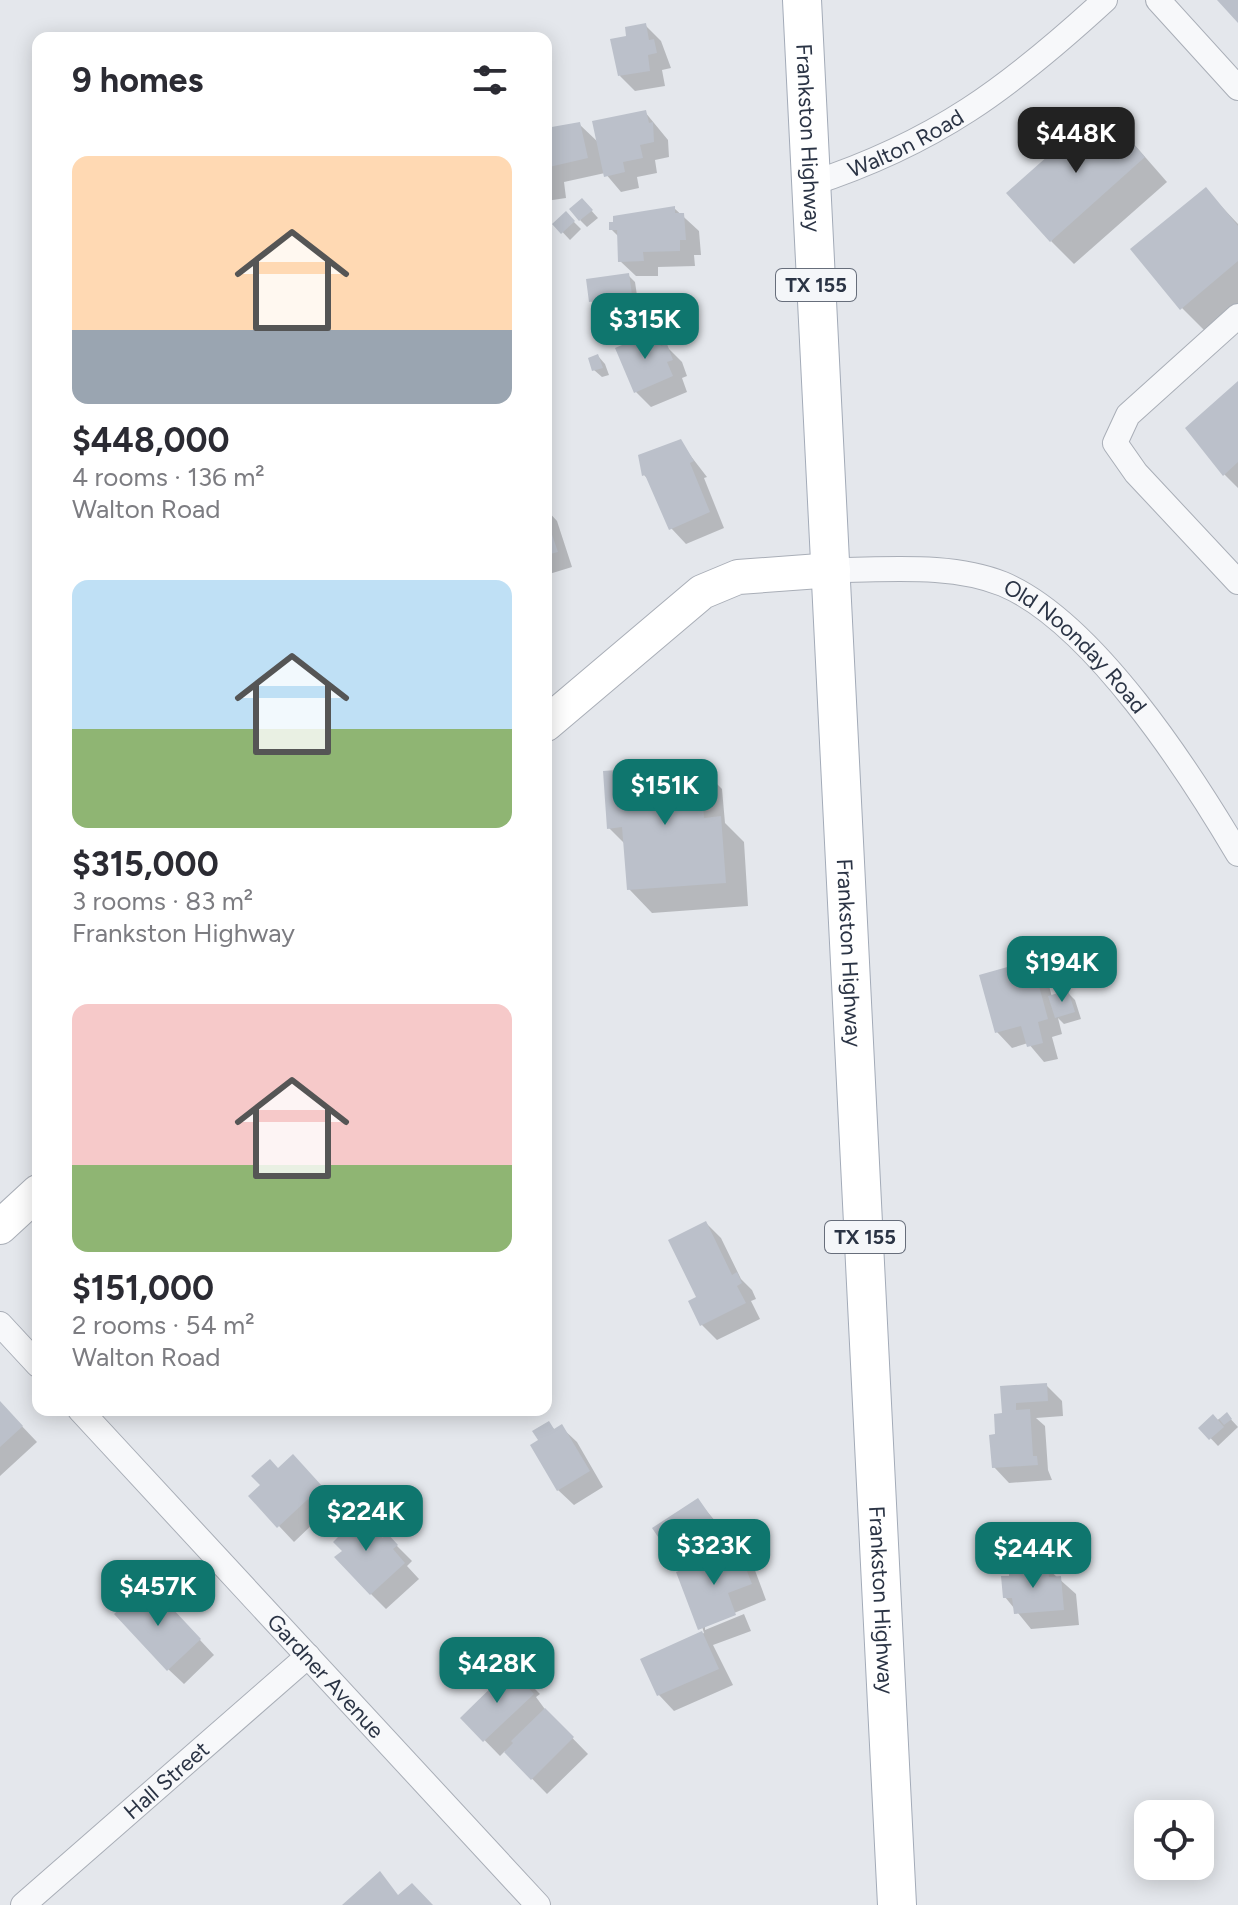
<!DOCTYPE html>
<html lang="en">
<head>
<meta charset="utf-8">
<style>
	body { margin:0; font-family:Figtree,sans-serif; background:#f2f2f3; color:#2b2b33; height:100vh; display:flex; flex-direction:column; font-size:30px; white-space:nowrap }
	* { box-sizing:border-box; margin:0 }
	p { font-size:26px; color:#7c7c81 }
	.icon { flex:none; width:44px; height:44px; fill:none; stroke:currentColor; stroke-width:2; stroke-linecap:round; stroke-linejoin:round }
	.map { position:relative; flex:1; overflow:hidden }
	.side { position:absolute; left:32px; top:32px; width:520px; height:1384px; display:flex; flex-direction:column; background:#fff; border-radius:16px; box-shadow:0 4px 20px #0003 }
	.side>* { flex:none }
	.tools { position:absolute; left:1134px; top:1800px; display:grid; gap:16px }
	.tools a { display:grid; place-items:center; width:80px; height:80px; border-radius:16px; background:#fff; box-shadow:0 4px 20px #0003; font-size:40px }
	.price { position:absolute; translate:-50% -68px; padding:0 18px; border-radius:16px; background:#0f766e; color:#fff; font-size:26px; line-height:52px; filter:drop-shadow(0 2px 4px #0008) }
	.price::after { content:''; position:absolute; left:50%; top:48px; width:24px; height:18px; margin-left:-12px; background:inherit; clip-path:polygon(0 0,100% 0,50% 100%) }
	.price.selected { background:#222; color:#fff }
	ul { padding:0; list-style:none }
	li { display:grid; align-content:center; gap:16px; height:424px; padding:0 40px }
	li span { display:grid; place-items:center; height:248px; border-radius:16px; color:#555 }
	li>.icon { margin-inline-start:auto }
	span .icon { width:144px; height:144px; fill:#fffc; stroke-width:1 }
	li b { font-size:34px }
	h2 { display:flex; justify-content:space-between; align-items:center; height:96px; padding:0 40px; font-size:34px }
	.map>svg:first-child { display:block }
	.shadow { fill:#0003 }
	.building { fill:#bbc0ca }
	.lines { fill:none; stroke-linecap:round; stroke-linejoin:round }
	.street-casing { stroke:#a9aeb7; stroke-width:26 }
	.secondary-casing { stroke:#a9aeb7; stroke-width:36 }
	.primary-casing { stroke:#a3abb8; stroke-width:40 }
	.street { stroke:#f7f8fa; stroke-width:24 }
	.secondary { stroke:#fff; stroke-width:34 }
	.primary { stroke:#fff; stroke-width:38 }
	.labels { text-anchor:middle; stroke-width:7; stroke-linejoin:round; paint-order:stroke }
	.shield { fill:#f4f6f9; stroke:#676e7b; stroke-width:2 }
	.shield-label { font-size:20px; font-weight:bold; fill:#2b3445 }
	.street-label { font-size:22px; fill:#2b3445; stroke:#f4f6f9 }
</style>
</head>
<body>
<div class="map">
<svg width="1238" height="1905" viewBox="0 0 1238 1905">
	<rect width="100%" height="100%" fill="#e4e7ec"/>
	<path class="shadow" d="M645,25L661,41L671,68L662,70L665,86L635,91L620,76L628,37Z
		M645,112L668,140L669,157L655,160L657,173L637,177L639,188L621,192L605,173L564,182L566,198L546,201V132L579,124L599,143Z
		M1125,134L1167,182L1074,264L1051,241Z
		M1206,190L1238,224V303L1205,331L1182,308Z
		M589,208L598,218L587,227L580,220Z
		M674,208L699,231L701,255H694L695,266L658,267V276H636L620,261V238L611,229Z
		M566,214L581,229L570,240L555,224Z
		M628,275L635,282L638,302L599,308L591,301Z
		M654,334L682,362L687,376L682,378L687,392L651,407L636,392Z
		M598,356L605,364L609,375L602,377L594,370Z
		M1238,384V488L1224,474Z
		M680,442L707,477L704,478L724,528L686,544L671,528L651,482L644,475Z
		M546,509L557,521L572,567L546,575Z
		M699,766L722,789L725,823L744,842L748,906L652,913L629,889L626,845L609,828Z
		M1032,962L1047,978L1052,997L1067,992L1075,1000L1081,1019L1064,1024L1058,1018L1062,1034L1052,1037L1058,1059L1044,1062L1028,1043L1012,1048L997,1032Z
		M706,1223L721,1238L741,1279L752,1290L756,1299L751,1301L760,1319L717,1340L702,1325L698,1298Z
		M1046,1385L1062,1401L1063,1416L1036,1418L1045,1426L1048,1470L1052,1480L1009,1483L994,1467L1004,1415L1002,1388Z
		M0,1403L37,1442L0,1476Z
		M1227,1415L1238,1427L1218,1446L1201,1428Z
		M549,1424L555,1430L561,1427L577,1442L603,1487L574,1505L558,1490L540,1440Z
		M278,1470L308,1472L336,1502L294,1542L279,1526Z
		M698,1501L753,1565L766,1600L705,1625V1630L744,1614L751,1631L713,1645L733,1685L674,1711L659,1695L643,1660L704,1633L685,1570L676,1561Z
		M387,1536L412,1561L407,1566L419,1579L386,1609L371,1594L345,1551Z
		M1048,1569L1076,1594L1079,1625L1031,1629L1005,1597Z
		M152,1602L173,1611L214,1655L184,1684L168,1669Z
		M520,1674L540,1694L536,1697L547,1712L588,1754L547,1794L505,1751L500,1756L463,1718Z"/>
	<path class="building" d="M1217,0H1238V23Z
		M646,23L649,40L654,39L657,53L648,55L650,71L618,76L610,39L626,36L625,27Z
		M1102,108L1145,157L1050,242L1006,193Z
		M646,110L649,123L653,122L654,142L640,145L643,158L623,162L625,172L604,177L592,121Z
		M580,122L588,158L549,167L552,183L546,184V128Z
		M1206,187L1238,226V261L1180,310L1130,249Z
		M582,198L593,210L579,221L569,209Z
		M675,206V213H684L686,240H680V251L643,252L644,261L618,262L617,230H609V222H613V216Z
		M566,211L575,221L561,234L552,224Z
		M629,273L632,295L589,302L586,279Z
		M655,331L661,346L667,344L673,360L667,362L673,376L634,393L615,348Z
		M598,354L603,368L592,371L588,358Z
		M1238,381V462L1223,476L1185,428Z
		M681,439L694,461L690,463L710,512L669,530L645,475L642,476L638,455Z
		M546,517L558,552L546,555Z
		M700,764L704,818L721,816L726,883L627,890L622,827L607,829L603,771Z
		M1032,960L1048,1019L1038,1022L1043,1043L1027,1047L1021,1026L995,1033L979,975Z
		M1068,990L1075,1012L1055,1018L1048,996Z
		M706,1221L732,1275L737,1272L742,1283L737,1286L746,1303L700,1326L688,1301L696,1297L668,1240Z
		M1047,1383L1048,1401L1016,1403V1410L1030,1409L1033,1456H1037L1038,1465L992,1468L989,1435L995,1434L994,1414L1002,1413L1000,1386Z
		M0,1401L23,1426L0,1447Z
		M1227,1412L1232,1419L1224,1425L1219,1419Z
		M1213,1414L1224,1427L1209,1440L1198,1428Z
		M549,1421L554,1429L562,1424L590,1471L557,1491L530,1445L538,1440L532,1431Z
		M293,1454L322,1486L277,1528L248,1496L260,1485L251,1476L270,1459L278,1468Z
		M698,1498L721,1531L675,1562L652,1528Z
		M361,1515L383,1538L387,1533L398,1545L393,1549L405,1563L370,1595L334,1557L342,1551L333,1542L338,1537L332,1531L348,1517L353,1522Z
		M738,1548L752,1584L728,1593L736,1615L698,1630L676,1572Z
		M1048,1567L1049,1577L1061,1576L1064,1610L1014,1614L1012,1598H1003L1001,1576H1009V1569Z
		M141,1588L152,1600L158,1593L201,1639L167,1671L114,1614Z
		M702,1631L719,1669L657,1696L640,1659Z
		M510,1669L516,1675L520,1671L526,1677L522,1681L534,1694L483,1742L460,1718Z
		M545,1708L574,1737L531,1780L504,1752L513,1743L511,1741Z
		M380,1871L398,1895L412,1883L433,1905H342Z"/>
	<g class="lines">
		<defs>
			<g id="street">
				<path d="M1158,0L1238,88"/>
				<path id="s1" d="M810,184C936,143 1009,88 1105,0"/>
				<path d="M1238,316L1128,415L1115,443L1136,473L1238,582"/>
				<path id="s2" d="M833,570C887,570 951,563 1003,584C1093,622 1189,771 1238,854"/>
				<path d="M0,1324L38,1365"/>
				<path id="s3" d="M80,1410L538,1905"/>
				<path id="s4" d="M23,1905L308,1656"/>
			</g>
			<path id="secondary" d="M546,724L702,592L738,577L833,570
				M0,1227L38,1192"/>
			<g id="primary">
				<path id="s5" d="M802,0L897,1905"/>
			</g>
		</defs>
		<use href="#street" class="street-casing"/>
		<use href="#secondary" class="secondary-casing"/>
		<use href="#primary" class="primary-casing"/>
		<use href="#street" class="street"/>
		<use href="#secondary" class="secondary"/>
		<use href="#primary" class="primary"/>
	</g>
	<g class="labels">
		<g class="shield">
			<rect x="776" y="269" width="80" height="32" rx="6"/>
			<rect x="825" y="1221" width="80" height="32" rx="6"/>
		</g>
		<g class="shield-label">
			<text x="816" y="292">TX 155</text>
			<text x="865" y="1244">TX 155</text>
		</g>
		<g class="street-label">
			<text dy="8" stroke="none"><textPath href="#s5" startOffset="138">Frankston Highway</textPath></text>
			<text dy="8" stroke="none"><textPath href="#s1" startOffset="104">Walton Road</textPath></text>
			<text dy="8" stroke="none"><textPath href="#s2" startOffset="268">Old Noonday Road</textPath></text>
			<text dy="8" stroke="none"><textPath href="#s5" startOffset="954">Frankston Highway</textPath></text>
			<text dy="8" stroke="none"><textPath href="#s5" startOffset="1602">Frankston Highway</textPath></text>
			<text dy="8" stroke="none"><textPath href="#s3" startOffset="362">Gardner Avenue</textPath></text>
			<text dy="8" stroke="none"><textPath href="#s4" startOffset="190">Hall Street</textPath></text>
		</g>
	</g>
</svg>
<div class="tools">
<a><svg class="icon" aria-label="locate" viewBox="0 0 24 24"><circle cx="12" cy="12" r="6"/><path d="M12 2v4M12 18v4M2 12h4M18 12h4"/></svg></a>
</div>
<b class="price selected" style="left:1076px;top:175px">$448K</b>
<b class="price" style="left:645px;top:361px">$315K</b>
<b class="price" style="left:665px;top:827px">$151K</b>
<b class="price" style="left:1062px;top:1004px">$194K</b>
<b class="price" style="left:366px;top:1553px">$224K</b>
<b class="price" style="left:714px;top:1587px">$323K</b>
<b class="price" style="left:1033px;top:1590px">$244K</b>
<b class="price" style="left:158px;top:1628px">$457K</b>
<b class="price" style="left:497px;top:1705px">$428K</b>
<section class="side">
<h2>9 homes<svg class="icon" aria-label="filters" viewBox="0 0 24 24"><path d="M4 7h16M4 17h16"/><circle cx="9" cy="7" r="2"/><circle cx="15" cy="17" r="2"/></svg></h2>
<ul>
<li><span style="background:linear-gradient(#ffd9b3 70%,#9aa5b1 0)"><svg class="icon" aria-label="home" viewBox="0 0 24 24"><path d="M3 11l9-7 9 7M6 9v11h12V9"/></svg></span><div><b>$448,000</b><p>4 rooms · 136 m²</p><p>Walton Road</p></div></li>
<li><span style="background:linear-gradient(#bfe0f5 60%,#8fb573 0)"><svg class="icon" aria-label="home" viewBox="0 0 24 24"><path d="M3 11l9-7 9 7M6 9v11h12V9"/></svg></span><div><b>$315,000</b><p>3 rooms · 83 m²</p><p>Frankston Highway</p></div></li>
<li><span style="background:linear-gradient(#f6c9c9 65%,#8fb573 0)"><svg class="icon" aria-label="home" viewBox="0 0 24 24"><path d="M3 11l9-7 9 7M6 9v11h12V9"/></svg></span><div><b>$151,000</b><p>2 rooms · 54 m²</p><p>Walton Road</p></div></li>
</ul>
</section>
</div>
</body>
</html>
